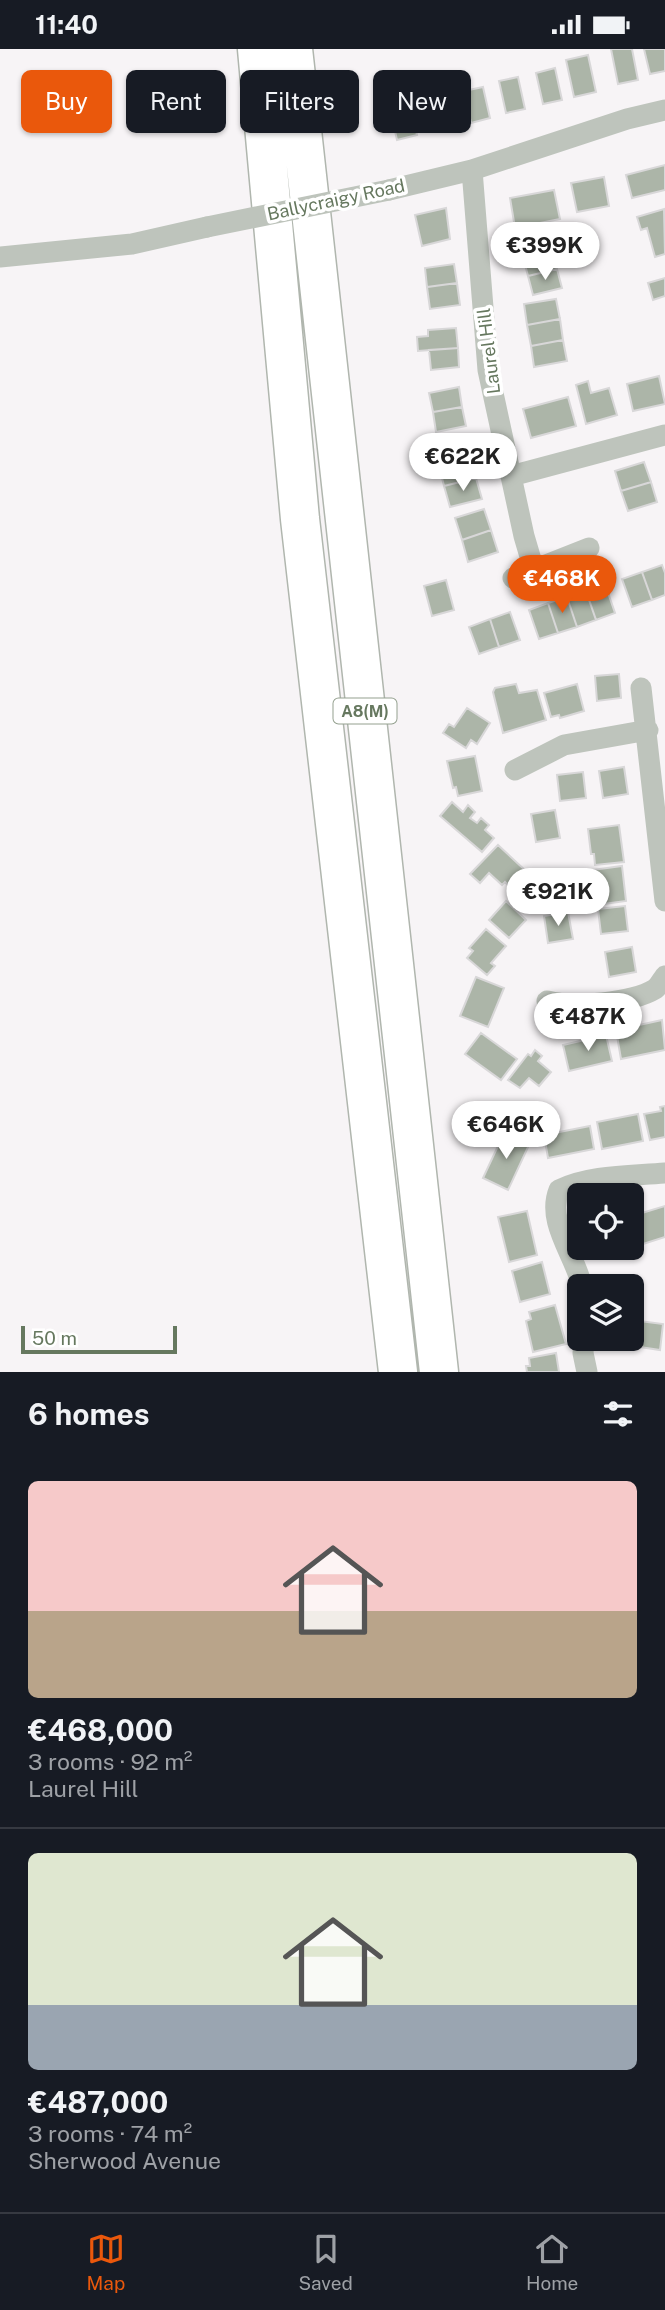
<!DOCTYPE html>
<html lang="en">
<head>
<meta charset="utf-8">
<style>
	body { margin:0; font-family:"Public Sans",sans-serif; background:#242831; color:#f1f3f6; height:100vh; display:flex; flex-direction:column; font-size:26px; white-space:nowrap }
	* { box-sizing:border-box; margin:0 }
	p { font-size:23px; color:#9ea1a6 }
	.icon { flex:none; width:38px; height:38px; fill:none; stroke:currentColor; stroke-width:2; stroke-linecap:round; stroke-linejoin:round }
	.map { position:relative; height:1323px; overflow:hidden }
	.panel { display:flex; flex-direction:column; background:#171b24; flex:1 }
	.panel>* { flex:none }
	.hud { position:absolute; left:21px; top:21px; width:623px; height:63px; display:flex; gap:14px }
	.controls { position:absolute; left:567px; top:1134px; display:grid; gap:14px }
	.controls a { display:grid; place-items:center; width:77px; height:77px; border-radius:10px; background:#171b24; box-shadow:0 2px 5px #0004; font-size:35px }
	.scale { position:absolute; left:21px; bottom:18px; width:156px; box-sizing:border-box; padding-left:7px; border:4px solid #66785f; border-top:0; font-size:19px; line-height:24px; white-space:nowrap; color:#66785f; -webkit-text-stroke:5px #fff; paint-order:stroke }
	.price { position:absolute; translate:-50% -60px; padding:0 16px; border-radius:24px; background:#fff; color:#222; font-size:23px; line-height:46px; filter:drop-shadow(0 2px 4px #0008) }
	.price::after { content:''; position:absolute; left:50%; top:42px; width:21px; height:16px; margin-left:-10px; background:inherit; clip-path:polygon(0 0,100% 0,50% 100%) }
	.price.on { background:#ea580c; color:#fff }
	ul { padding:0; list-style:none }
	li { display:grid; align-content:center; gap:14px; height:371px; padding:0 28px }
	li+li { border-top:2px solid #363941 }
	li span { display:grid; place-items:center; height:217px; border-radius:10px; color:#555 }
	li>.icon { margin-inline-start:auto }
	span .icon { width:126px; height:126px; fill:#fffc; stroke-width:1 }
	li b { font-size:30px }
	h2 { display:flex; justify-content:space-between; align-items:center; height:84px; padding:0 28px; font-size:30px }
	.tag { padding:0 24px; border-radius:10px; background:#171b24; box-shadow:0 2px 5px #0004; font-size:24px; line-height:63px }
	.tag.on { background:#ea580c; color:#fff }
	.status { display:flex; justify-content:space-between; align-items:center; height:49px; padding:0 35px; background:#171b24; direction:ltr }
	.status svg { height:19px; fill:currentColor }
	.dock { display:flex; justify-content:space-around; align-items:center; height:98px; border-top:2px solid #363941; background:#171b24; font-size:19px; color:#9ea1a6 }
	.dock a { display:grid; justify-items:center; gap:4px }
	.dock .on { color:#ea580c }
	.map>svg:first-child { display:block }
	.building { fill:#acb5a8; stroke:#d8d7d8; stroke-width:2 }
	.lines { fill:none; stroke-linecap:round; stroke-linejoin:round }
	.highway-casing { stroke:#b0b6ae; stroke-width:41 }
	.street { stroke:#bec4bc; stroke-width:21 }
	.highway { stroke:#fff; stroke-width:38 }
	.street-bridge { stroke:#bec4bc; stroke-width:21 }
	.labels { text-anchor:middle; stroke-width:7; stroke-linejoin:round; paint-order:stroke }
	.shield { fill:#fff; stroke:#94a08f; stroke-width:2 }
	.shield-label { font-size:16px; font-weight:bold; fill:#66785f }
	.street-label { font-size:18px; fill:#66785f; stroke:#fff }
</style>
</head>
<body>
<div class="status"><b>11:40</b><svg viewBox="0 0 49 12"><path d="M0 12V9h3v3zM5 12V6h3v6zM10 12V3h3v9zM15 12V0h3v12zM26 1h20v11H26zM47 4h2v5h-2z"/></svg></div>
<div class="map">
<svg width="665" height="1323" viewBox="0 0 665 1323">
	<rect width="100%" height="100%" fill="#f7f4f6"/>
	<path class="building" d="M611,0H632L638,31L618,35Z
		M644,0H665V22L650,25Z
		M588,6L596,43L574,48L566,11Z
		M555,19L562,51L543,55L536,24Z
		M518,28L525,60L506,64L499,32Z
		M483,38L490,69L471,74L464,42Z
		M449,42L457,78L436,82L428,46Z
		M409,51L417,86L397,91L389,55Z
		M665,116V141L632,149L626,126Z
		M604,128L609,157L577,163L571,134Z
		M554,141L560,170L515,179L510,149Z
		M446,159L450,190L422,197L415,166Z
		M664,160L665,205L655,208L647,179L641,181L637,168Z
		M553,201L557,220L528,227L523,208Z
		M454,215L457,234L427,238L425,219Z
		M557,220L562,239L533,246L528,227Z
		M665,229V247L653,251L648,234Z
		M457,234L460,256L430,260L427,238Z
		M556,250L560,270L527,276L524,255Z
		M560,270L563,291L531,297L527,276Z
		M456,279L458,299L418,302L417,288L428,287V281Z
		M563,291L567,312L534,318L531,297Z
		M458,299L459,318L431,321L429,301Z
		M659,327L665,355L633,362L627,335Z
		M588,332L591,344L609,339L617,366L586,375L576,336Z
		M459,338L462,358L433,363L429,344Z
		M568,348L576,377L531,389L523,360Z
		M462,358L466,377L436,383L433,363Z
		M466,388L471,409L439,417L434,396Z
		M471,409L476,429L444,437L439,417Z
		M644,413L651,433L621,442L615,422Z
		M476,429L482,450L450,458L444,437Z
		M651,433L657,453L628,462L621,442Z
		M484,460L491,481L462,491L455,469Z
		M491,481L498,503L468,513L462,491Z
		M662,516L665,524V546L652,551L642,523Z
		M642,523L652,551L632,558L622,530Z
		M446,531L454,561L432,567L424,537Z
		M605,535L615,564L596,571L586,542Z
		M586,542L596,571L577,578L567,548Z
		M567,548L577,578L558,584L548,554Z
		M548,554L558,584L539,590L529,561Z
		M510,563L520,591L499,598L490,570Z
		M490,570L499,598L479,605L469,578Z
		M619,625L621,649L597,652L595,627Z
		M516,635L519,644L537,641L546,671L503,684L493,643L495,639Z
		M577,635L584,662L560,669L559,666L551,668L544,644Z
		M467,659L490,674L477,695L471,691L466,699L443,684L449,675L454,678Z
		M475,707L482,742L458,747L456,738L453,739L447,712Z
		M624,718L628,745L603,749L599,722Z
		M583,723L586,749L560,752L557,726Z
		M452,753L463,763L468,756L475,763L470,769L477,774L481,769L489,776L485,781L494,789L482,803L440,767Z
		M555,761L560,789L536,793L531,765Z
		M619,776L624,813L595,816L594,805H591L588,780Z
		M498,796L527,823L511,839L505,833L502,836L489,824L480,834L470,825Z
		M622,817L626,852L596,856L592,821Z
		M506,852L526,871L509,889L489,871Z
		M625,857L628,882L601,885L598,860Z
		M568,863L573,890L548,894L544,867Z
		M486,880L506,897L491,914L495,917L487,926L467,909L473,902L469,899Z
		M632,898L636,923L609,928L605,903Z
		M476,928L504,939L488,978L460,967Z
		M662,971L665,1001L621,1010L616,981Z
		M481,984L517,1010L501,1031L465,1005Z
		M606,986L612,1012L569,1022L563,996Z
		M535,1001L542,1007L538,1012L551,1023L539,1037L529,1029L520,1039L508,1031L528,1005L531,1007Z
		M665,1057V1088L650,1091L644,1065L661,1062L660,1058Z
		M638,1065L643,1092L602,1100L597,1073Z
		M590,1077L594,1100L548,1109L544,1086Z
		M504,1084L529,1096L508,1141L483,1129Z
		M665,1157V1188L640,1196L632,1167Z
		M527,1162L537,1206L509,1213L498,1168Z
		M542,1213L550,1245L520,1253L512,1222Z
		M555,1256L566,1295L533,1303L526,1272L531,1270L529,1263Z
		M632,1271L663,1275L660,1301L613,1294V1290H632Z
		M556,1304L559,1323H527L526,1317H530L529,1309Z"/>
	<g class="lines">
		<defs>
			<path id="highway" d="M257,0L300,470L398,1323
				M293,0L439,1323"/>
		</defs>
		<use href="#highway" class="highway-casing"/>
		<path class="street" d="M472,121L488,321L524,487L534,521
			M389,141L472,121L627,70L665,61
			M0,208L132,195L207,178
			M511,427L665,386
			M513,529L589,499
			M641,639L665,852
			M515,721L564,696L648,681
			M547,952C573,959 632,954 655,940C659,937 662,931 665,927
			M582,1237C575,1206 546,1173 559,1141C589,1126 631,1127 665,1124
			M584,1290L583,1304L587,1323"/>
		<use href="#highway" class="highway"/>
		<path class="street-bridge" d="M207,178L389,141"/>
	</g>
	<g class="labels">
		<rect class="shield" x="333.5" y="649.5" width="63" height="25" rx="5"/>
		<g class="shield-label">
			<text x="365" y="668">A8(M)</text>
		</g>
		<g class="street-label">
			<text transform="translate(336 151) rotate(-12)" y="6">Ballycraigy Road</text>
			<text transform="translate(489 302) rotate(-97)" y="6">Laurel Hill</text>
		</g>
	</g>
</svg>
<div class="controls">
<a><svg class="icon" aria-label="locate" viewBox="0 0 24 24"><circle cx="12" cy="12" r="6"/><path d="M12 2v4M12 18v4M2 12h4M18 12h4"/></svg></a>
<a><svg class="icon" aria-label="layers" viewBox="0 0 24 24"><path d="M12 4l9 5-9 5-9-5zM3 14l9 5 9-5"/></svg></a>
</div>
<div class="scale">50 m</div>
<b class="price" style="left:545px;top:233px">€399K</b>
<b class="price" style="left:463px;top:444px">€622K</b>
<b class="price on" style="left:562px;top:566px">€468K</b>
<b class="price" style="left:558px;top:879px">€921K</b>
<b class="price" style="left:588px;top:1004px">€487K</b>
<b class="price" style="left:506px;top:1112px">€646K</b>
<div class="hud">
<a class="tag on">Buy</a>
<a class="tag">Rent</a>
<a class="tag">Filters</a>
<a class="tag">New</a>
</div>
</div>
<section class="panel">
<h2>6 homes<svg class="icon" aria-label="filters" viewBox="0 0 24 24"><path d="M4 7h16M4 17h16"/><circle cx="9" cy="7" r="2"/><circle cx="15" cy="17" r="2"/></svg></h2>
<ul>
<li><span style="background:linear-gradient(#f6c9c9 60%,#b9a48a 0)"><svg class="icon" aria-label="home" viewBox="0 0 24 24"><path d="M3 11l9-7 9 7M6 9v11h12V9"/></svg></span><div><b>€468,000</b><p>3 rooms · 92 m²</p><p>Laurel Hill</p></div></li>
<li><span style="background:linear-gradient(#dfe7d0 70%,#9aa5b1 0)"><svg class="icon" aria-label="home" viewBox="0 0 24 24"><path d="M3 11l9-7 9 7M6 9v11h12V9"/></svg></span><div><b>€487,000</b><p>3 rooms · 74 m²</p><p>Sherwood Avenue</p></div></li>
</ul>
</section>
<nav class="dock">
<a class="on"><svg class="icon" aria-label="map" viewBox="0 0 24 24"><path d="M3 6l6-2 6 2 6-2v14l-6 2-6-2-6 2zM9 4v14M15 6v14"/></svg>Map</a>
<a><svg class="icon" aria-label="saved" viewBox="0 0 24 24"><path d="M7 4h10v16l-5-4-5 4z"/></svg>Saved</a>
<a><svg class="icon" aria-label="home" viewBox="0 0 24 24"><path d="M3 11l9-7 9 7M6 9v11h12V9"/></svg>Home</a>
</nav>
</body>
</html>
